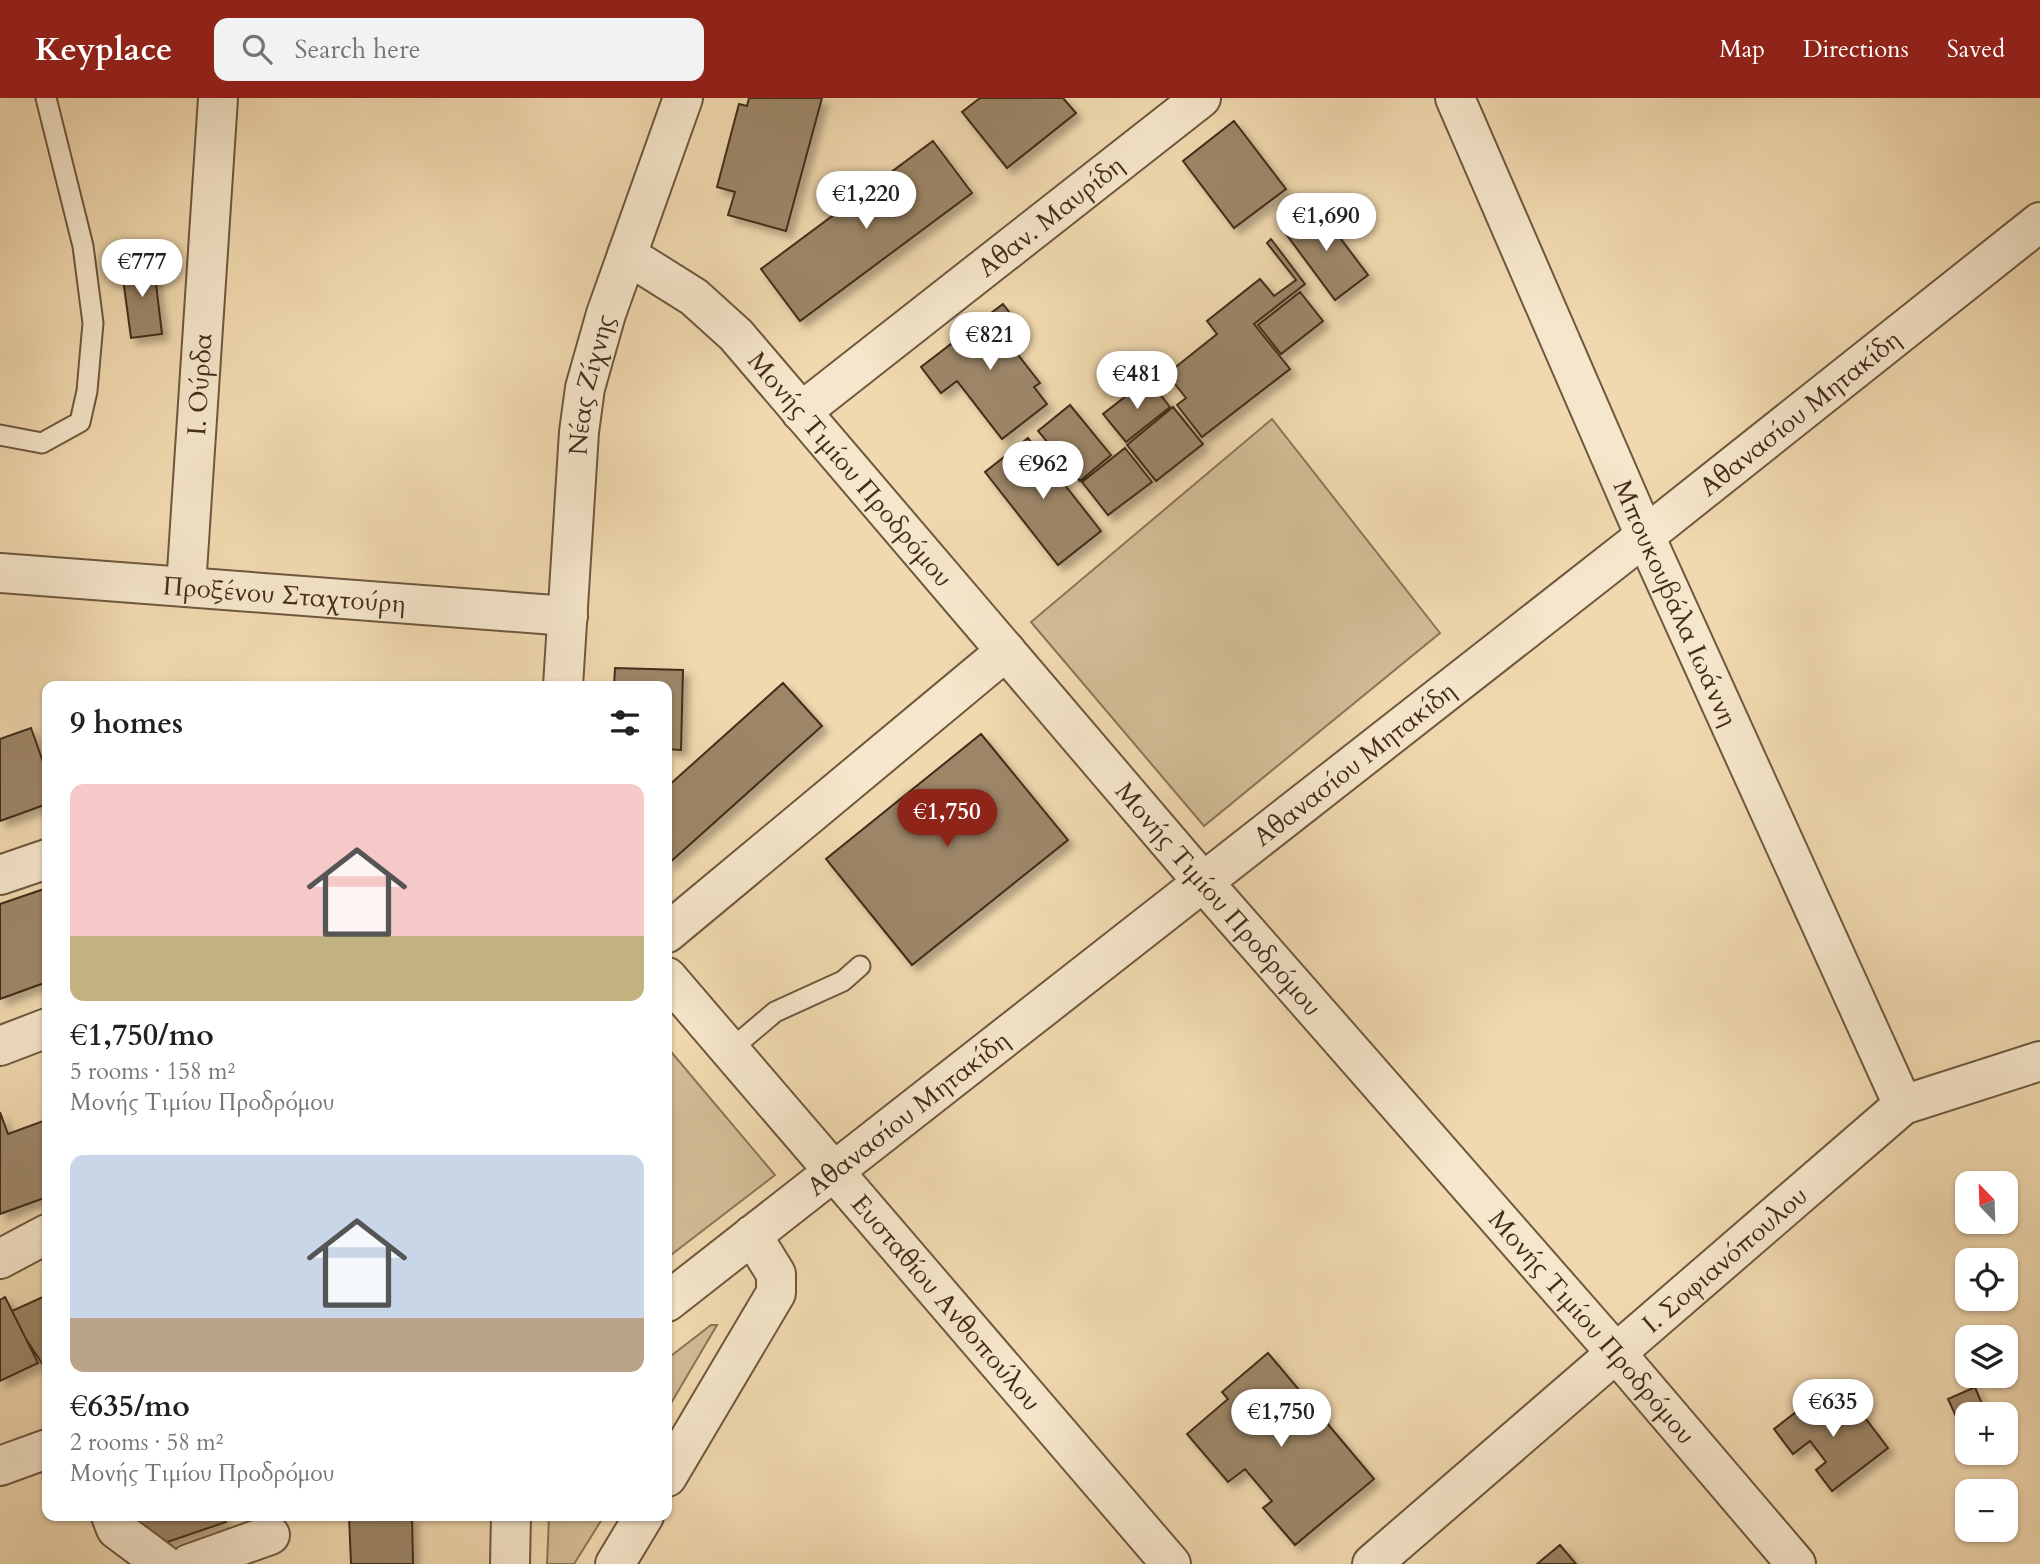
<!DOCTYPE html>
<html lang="en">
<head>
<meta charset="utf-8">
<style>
	body { margin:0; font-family:Cardo,serif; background:#f2f2f2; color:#202124; height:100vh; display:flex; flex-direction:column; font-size:26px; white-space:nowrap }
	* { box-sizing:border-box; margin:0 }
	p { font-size:23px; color:#757577 }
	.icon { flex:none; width:38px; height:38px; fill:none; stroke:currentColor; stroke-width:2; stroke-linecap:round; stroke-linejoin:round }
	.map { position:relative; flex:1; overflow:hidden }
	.sheet { position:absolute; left:42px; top:583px; width:630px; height:840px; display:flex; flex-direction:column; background:#fff; border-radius:14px; box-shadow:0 2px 5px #0004 }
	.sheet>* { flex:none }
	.needle { width:46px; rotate:337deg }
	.tools { position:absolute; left:1955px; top:1073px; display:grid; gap:14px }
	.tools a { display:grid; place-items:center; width:63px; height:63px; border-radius:14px; background:#fff; box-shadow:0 2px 5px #0004; font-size:35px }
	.price { position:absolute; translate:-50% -60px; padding:0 16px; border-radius:24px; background:#fff; color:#222; font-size:23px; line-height:46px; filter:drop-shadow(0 2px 4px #0008) }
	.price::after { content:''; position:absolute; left:50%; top:42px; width:21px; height:16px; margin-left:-10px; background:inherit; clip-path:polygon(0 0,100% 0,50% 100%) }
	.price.active { background:#8f2418; color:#fff }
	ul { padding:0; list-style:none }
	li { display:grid; align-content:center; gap:14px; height:371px; padding:0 28px }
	li span { display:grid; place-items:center; height:217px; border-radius:14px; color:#555 }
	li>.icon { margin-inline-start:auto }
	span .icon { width:126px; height:126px; fill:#fffc; stroke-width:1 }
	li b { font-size:30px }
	h2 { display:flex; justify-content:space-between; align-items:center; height:84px; padding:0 28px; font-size:30px }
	header { display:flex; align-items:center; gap:42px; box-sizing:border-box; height:98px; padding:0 35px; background:#8f2418; color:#fff }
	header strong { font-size:33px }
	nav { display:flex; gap:38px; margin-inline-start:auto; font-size:24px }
	.search { width:490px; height:63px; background:#f2f2f2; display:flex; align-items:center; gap:18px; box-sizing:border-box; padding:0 24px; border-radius:14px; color:#757577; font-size:26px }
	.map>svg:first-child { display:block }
	.green { fill:#d3bc96; stroke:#8b7458; stroke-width:2 }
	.building { fill:#9d8667; stroke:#432d1a; stroke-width:2; filter:url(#shadow) }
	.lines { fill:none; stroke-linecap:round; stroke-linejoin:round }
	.service-casing { stroke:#6e583f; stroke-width:23 }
	.minor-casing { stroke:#6e583f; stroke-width:42 }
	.service { stroke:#f6e6cb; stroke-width:19 }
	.minor { stroke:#f6e6cb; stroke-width:38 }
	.labels { text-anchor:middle; stroke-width:7; stroke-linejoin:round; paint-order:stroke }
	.street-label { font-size:26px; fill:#432d1a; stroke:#f6e6cb }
</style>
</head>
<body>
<header>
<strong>Keyplace</strong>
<div class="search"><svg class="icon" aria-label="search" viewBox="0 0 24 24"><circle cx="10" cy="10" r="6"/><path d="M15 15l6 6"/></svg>Search here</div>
<nav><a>Map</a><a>Directions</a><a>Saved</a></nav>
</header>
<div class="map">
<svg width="2040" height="1466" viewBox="0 0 2040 1466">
	<defs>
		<filter id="shadow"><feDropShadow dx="6" dy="6" stdDeviation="3.5" flood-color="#0004"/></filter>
	</defs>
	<rect width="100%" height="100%" fill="#f1d9af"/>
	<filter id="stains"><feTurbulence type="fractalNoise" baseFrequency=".00286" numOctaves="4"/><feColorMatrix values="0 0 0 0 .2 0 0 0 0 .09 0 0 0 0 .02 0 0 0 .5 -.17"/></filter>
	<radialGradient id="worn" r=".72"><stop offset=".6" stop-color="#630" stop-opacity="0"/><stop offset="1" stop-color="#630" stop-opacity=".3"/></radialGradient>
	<path class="green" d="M1272,321L1440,535L1204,728L1031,524Z
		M667,949L775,1077L667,1160Z
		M711,1227H717L667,1312V1261Z
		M549,1418H604L574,1466H547Z"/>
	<path class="building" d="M749,0H822L786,133L728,117L735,94L717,89L739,6L747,8Z
		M980,0H1063L1076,15L1007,70L962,14Z
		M1234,23L1286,91L1234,130L1183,63Z
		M933,43L972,95L800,223L761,171Z
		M1316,108L1368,177L1335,202L1283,132Z
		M1271,141L1305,186L1254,226L1290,271L1202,339L1177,307L1186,300L1167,276L1217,236L1207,223L1260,181L1274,198L1296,182L1267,145Z
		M153,161L162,236L131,240L121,166Z
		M1300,194L1323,223L1281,256L1258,227Z
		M1003,206L1023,232L1008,244L1040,285L1034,289L1047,306L1002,341L957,283L941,295L921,269Z
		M1148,281L1170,309L1126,344L1103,316Z
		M1070,307L1111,357L1080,383L1038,333Z
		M1173,309L1203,346L1156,383L1127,347Z
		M1028,340L1101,433L1058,467L985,374Z
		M1125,350L1152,384L1108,417L1082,384Z
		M615,570L683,572L681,652L667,651V588H614Z
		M783,585L822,628L667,767V689Z
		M31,630L47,675V706L0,723V641Z
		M981,636L1068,742L912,867L826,761Z
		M47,790V884L0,901V806Z
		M0,1014L8,1036L46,1022L47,1026V1099L0,1116Z
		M47,1197V1273L26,1241L12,1213Z
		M5,1199L38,1265L0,1283V1202Z
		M1268,1255L1374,1381L1295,1447L1263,1410L1272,1403L1245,1371L1228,1384L1187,1336L1228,1301L1222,1294Z
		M1975,1289L1986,1316H1967V1332L1963,1334L1948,1301Z
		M1818,1297L1831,1315L1850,1300L1888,1350L1832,1393L1816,1372L1826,1364L1810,1343L1793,1356L1774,1331Z
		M129,1418H223L226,1424L144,1452Z
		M349,1418H412L413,1466H351Z
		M1560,1447L1576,1466H1537Z"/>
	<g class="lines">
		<defs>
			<path id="service" d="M0,337L42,345L80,324L87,293L93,225L83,148L46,0
				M730,952L775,914L843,883L860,868"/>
			<g id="minor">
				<path id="s1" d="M1455,0L1645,438L1903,1007"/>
				<path id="s2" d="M627,157L694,199L736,237L1203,784L1616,1255L1796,1466"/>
				<path id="s3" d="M801,314L1201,0"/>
				<path id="s4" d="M0,475L568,518"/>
				<path id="s5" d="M186,489L218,0"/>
				<path id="s6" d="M563,588L579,334L585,290L606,216L683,0"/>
				<path d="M0,777L47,761"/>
				<path d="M667,835L1006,553"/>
				<path id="s7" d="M667,879L1171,1466"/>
				<path d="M0,948L47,930"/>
				<path d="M0,1161L47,1136"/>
				<path id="s8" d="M667,1204L1645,438L2040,124"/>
				<path d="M0,1368L47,1351"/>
				<path d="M667,1379L776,1195V1176L752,1137"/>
				<path d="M111,1418L116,1431L163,1466"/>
				<path d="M189,1466L270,1437"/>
				<path d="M510,1466L511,1418"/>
				<path d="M615,1466L644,1418"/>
				<path id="s9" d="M1372,1466L1903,1007L2040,963"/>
			</g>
		</defs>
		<use href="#service" class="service-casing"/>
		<use href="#minor" class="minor-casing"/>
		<use href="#service" class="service"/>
		<use href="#minor" class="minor"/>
	</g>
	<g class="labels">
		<g class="street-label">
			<text dy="9" stroke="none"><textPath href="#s3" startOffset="317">Αθαν. Μαυρίδη</textPath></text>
			<text dy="9" stroke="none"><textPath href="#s5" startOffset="203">Ι. Ούρδα</textPath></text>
			<text dy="9" stroke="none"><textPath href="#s6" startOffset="303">Νέας Ζίχνης</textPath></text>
			<text dy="9" stroke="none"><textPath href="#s8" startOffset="1440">Αθανασίου Μητακίδη</textPath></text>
			<text dy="9" stroke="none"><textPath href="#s2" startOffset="312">Μονής Τιμίου Προδρόμου</textPath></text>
			<text dy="9" stroke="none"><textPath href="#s4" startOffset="285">Προξένου Σταχτούρη</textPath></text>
			<text dy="9" stroke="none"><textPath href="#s1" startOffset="551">Μπουκουβάλα Ιωάννη</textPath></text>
			<text dy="9" stroke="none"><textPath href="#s8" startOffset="873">Αθανασίου Μητακίδη</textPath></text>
			<text dy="9" stroke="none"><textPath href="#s2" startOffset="878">Μονής Τιμίου Προδρόμου</textPath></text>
			<text dy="9" stroke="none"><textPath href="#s8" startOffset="306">Αθανασίου Μητακίδη</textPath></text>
			<text dy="9" stroke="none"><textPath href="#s9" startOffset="466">Ι. Σοφιανόπουλου</textPath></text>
			<text dy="9" stroke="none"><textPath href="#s7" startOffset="429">Ευσταθίου Ανθοπούλου</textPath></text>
			<text dy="9" stroke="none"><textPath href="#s2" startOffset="1446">Μονής Τιμίου Προδρόμου</textPath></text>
		</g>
	</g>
	<rect width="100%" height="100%" filter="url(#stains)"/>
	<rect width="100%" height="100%" fill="url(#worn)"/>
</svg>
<div class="tools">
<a><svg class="needle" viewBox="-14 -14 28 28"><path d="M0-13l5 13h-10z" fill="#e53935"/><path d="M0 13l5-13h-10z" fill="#757577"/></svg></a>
<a><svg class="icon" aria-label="locate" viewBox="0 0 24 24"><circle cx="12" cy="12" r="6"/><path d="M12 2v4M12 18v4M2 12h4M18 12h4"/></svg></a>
<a><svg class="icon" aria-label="layers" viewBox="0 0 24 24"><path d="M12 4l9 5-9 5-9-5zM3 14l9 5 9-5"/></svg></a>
<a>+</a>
<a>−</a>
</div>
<b class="price" style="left:866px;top:133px">€1,220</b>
<b class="price" style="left:1326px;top:155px">€1,690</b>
<b class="price" style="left:142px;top:201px">€777</b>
<b class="price" style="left:990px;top:274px">€821</b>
<b class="price" style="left:1137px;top:313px">€481</b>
<b class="price" style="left:1043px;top:403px">€962</b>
<b class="price active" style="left:947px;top:751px">€1,750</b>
<b class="price" style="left:1833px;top:1341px">€635</b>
<b class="price" style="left:1281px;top:1351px">€1,750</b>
<section class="sheet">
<h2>9 homes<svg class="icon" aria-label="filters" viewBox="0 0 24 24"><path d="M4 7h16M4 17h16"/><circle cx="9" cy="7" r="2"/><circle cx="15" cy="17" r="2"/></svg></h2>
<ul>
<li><span style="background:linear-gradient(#f6c9c9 70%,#c2b280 0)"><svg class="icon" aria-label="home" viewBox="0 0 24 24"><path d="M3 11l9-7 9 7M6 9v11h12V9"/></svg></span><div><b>€1,750/mo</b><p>5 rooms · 158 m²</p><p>Μονής Τιμίου Προδρόμου</p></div></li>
<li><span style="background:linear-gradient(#c9d6e8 75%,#b9a48a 0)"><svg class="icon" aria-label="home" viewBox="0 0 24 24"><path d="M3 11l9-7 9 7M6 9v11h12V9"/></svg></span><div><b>€635/mo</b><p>2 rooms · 58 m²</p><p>Μονής Τιμίου Προδρόμου</p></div></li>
</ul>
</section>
</div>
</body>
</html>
